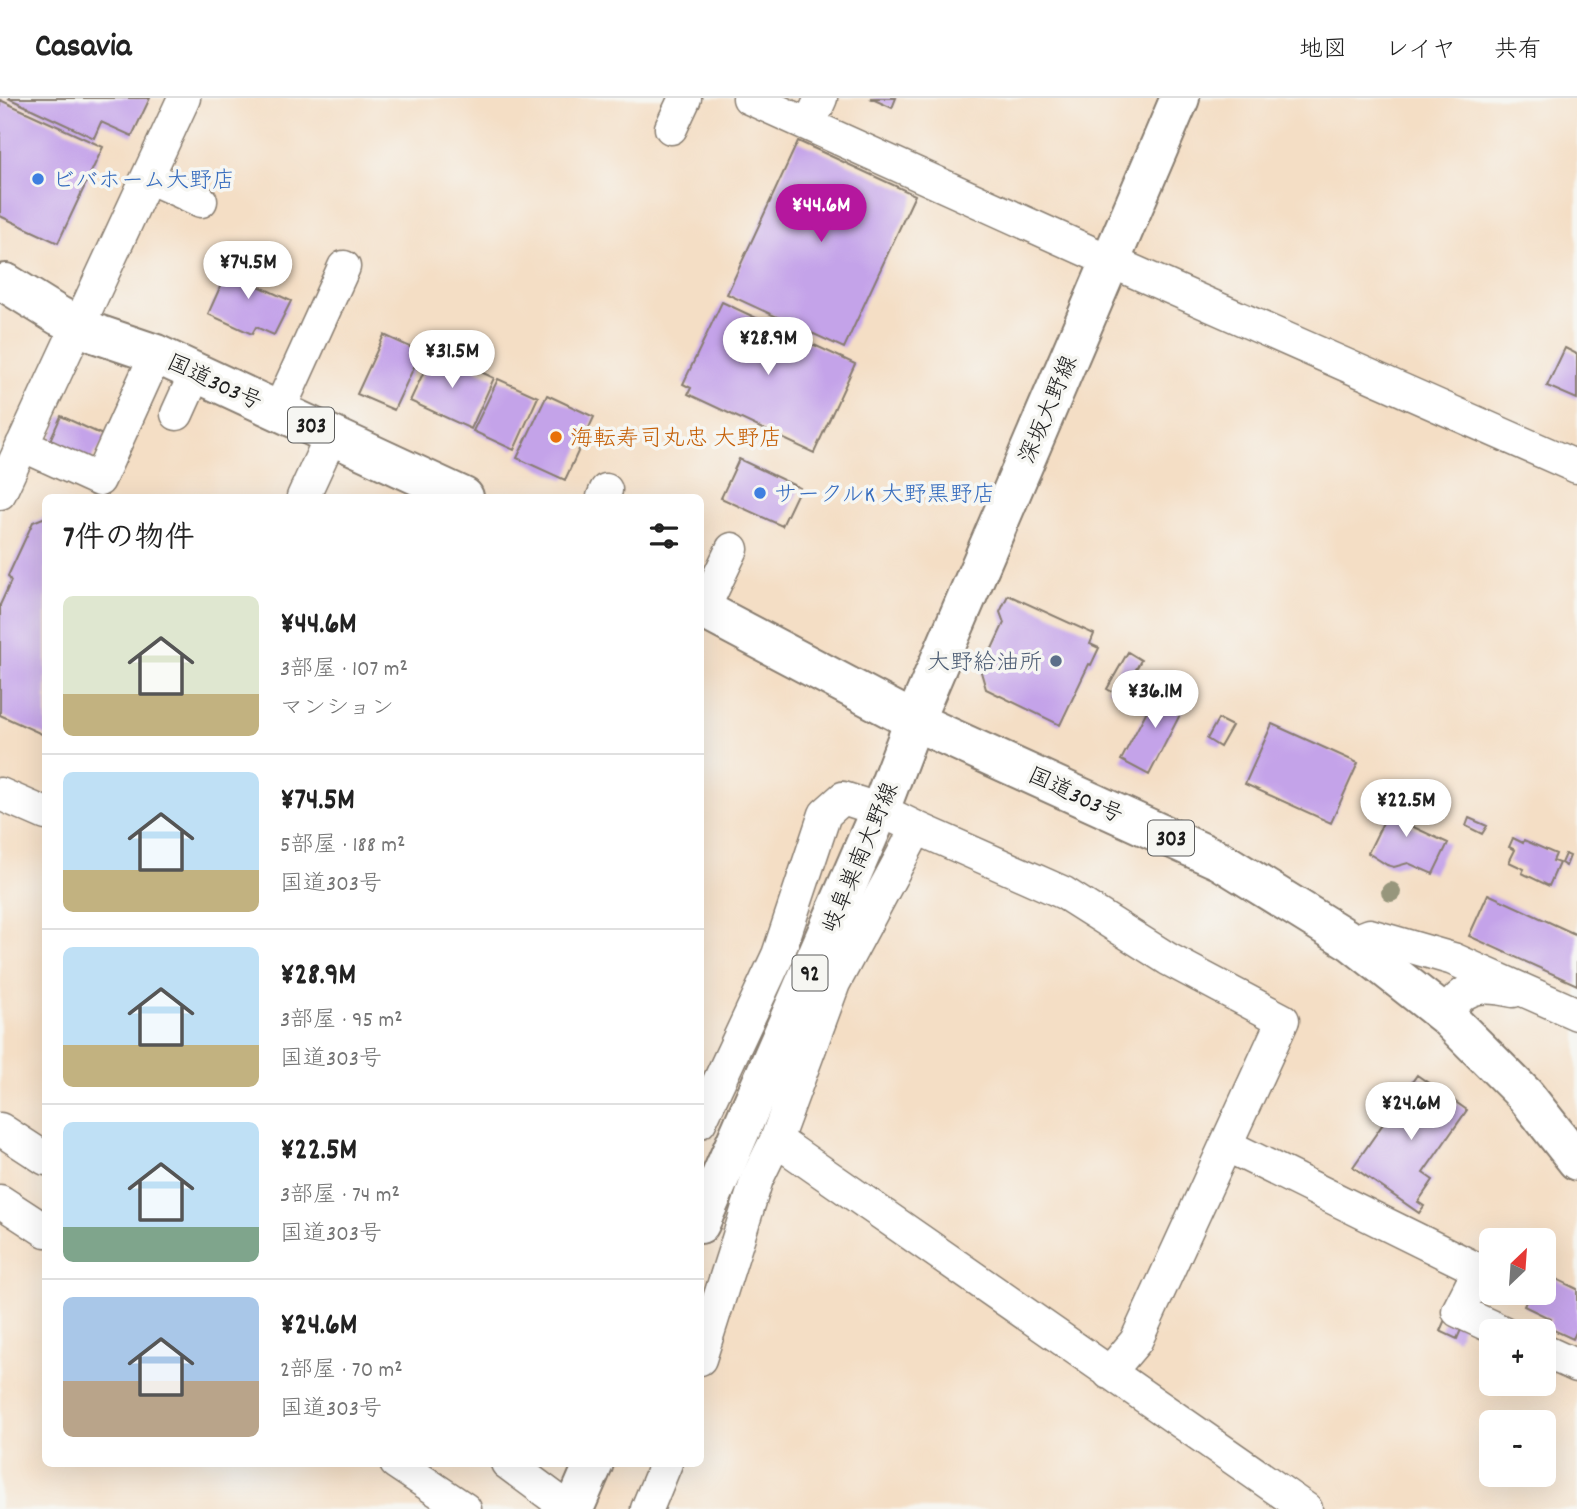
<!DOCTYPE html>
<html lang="ja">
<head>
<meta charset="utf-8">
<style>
	body { margin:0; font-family:Dekko,"Klee One",sans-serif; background:#f2f2f2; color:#222; height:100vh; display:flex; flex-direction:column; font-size:26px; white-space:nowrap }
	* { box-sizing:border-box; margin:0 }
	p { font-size:23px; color:#767676 }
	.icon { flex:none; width:38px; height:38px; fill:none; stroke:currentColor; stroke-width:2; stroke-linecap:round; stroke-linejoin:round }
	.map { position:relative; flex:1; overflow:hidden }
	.sheet { position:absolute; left:42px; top:396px; width:662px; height:973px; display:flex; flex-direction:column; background:#fff; border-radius:10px; box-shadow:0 7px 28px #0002 }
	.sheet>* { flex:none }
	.needle { width:46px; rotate:25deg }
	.buttons { position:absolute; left:1479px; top:1130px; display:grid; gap:14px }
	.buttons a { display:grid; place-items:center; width:77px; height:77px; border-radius:10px; background:#fff; box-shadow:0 7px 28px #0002; font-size:35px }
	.price { position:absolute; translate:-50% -60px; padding:0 16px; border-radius:24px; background:#fff; color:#222; font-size:23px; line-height:46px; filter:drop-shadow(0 2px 4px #0008) }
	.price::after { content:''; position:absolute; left:50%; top:42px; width:21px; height:16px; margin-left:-10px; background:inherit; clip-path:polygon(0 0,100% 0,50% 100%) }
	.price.current { background:#b5179e; color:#fff }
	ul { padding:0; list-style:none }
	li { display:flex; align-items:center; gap:21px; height:175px; padding:0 21px }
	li+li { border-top:2px solid #e0e0e0 }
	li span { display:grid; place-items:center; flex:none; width:196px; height:140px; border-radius:10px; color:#555 }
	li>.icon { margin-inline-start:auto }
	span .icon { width:84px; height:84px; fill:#fffc; stroke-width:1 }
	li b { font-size:30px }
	h2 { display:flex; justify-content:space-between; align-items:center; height:84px; padding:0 21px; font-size:30px }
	header { display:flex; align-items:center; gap:42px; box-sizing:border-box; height:98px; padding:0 35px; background:#fff; border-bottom:2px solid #e0e0e0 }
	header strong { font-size:33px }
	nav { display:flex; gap:38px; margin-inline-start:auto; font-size:24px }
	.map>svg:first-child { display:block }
	.building { fill:#c4a3e9 }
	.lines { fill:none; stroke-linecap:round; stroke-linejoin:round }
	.minor-casing { stroke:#887d70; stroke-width:35 }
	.major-casing { stroke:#887d70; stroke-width:42 }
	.highway-casing { stroke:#887d70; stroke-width:42 }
	.minor { stroke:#fff; stroke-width:32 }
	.major { stroke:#fff; stroke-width:38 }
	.highway { stroke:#fff; stroke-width:38 }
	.tree { fill:#97967c }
	.shop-dot { fill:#3f7fe0; stroke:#f6f6f2; stroke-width:2.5 }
	.food-dot { fill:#e8710a; stroke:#f6f6f2; stroke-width:2.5 }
	.service-dot { fill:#5c6f8a; stroke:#f6f6f2; stroke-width:2.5 }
	.labels { text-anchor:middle; stroke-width:7; stroke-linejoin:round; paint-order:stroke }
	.shield { fill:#f6f6f2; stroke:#5d5d5c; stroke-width:2 }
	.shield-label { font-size:21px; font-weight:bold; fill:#1c1c1c }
	.shop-label { font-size:23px; fill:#366cbe; stroke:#f6f6f2; text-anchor:start }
	.street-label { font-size:23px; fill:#1c1c1c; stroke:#f6f6f2 }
	.food-label { font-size:23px; fill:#c56008; stroke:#f6f6f2; text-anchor:start }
	.service-label { font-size:23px; fill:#4e5e75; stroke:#f6f6f2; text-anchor:end }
</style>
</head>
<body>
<header>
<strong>Casavia</strong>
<nav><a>地図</a><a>レイヤ</a><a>共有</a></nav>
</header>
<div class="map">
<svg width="1577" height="1411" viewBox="0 0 1577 1411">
	<rect width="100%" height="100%" fill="#f6f6f2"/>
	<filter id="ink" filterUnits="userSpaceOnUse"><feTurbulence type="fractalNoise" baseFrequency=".0143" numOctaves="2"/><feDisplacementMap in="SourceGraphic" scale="14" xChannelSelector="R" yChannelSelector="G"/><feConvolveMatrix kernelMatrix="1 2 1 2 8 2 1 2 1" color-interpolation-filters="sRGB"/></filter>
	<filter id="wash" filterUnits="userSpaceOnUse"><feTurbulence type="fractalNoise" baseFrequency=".00686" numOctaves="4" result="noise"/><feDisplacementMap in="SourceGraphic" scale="28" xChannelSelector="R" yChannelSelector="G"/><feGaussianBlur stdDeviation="1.57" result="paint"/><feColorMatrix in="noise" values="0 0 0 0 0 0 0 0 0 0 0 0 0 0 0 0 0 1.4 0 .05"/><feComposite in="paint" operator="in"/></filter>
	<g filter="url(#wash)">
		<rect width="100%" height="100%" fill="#f4dec5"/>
		<g id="blocks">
			<path class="building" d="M8,0H150L132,38L101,24L94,40Z
				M870,0H896L892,10Z
				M0,2L103,49L58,145L0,118Z
				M798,43L915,97L844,250L727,196Z
				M239,161L261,171L254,186L291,203L274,237L256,229L252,236L208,216L230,167L235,170Z
				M722,204L855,266L814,355L688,296L691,290L683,286Z
				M384,237L421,254L394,312L357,296Z
				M1565,250L1577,256V301L1547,288Z
				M434,252L494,280L471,331L410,303Z
				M498,281L538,299L514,352L473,333Z
				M547,297L594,319L565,382L517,360Z
				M61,318L107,339L87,367L56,353L51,340Z
				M739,361L800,390L782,428L721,400Z
				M43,420L46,421V638L0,617V507L11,483L8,478L33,424Z
				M1008,497L1094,536L1090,546L1099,550L1091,567L1089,566L1060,627L986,591L981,574L1004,525L1000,514Z
				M1128,554L1141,562L1121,599L1107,591Z
				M1161,586L1188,601L1149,677L1121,662Z
				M1218,621L1232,628L1220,649L1207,641Z
				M1272,626L1358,665L1331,725L1245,686Z
				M1398,694L1420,704L1409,727L1448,745L1433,776L1408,765L1394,769L1387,767L1368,755Z
				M1469,720L1487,728L1482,736L1466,728Z
				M1513,740L1523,745L1524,742L1556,756L1553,763L1559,765L1549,788L1522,775L1524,771L1509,764L1515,752L1509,749Z
				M1565,756L1570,758L1566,768L1561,765Z
				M1488,796L1577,837V887L1469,838Z
				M1417,977L1467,1012L1423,1075L1433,1082L1418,1104L1424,1108L1419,1115L1353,1069Z
				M1544,1175L1577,1191V1232L1573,1241L1547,1229L1551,1221L1524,1208L1530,1195H1544Z
				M1446,1219L1463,1227L1457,1241L1440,1233Z"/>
		</g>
	</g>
	<g filter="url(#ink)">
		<use href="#blocks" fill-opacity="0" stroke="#887d70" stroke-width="2"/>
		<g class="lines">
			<defs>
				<path id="minor" d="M749,0L1110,163L1577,369
					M809,27L821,0
					M671,30L685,0
					M148,79L201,103
					M85,214L184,0
					M279,312L344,169
					M177,316L196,274
					M22,347L99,382L156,256
					M0,395L78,227
					M303,399L332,336
					M603,399L606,392
					M703,512L732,451
					M0,696L46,716
					M917,730L1064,795L1168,861L1283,922L1136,1243L1109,1275
					M1352,844L1370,837L1453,861L1577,916
					M1446,918C1462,887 1481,886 1513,893
					M700,1024L778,857L825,716L843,700L880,712L917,730L834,885L776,1042L757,1081L700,1261
					M0,1031L46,1061
					M776,1042L1306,1411
					M1226,1047L1479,1172L1458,1213L1503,1234
					M0,1103L46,1133
					M1544,1253L1577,1268
					M396,1365L465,1411
					M507,1365L557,1402
					M647,1411L666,1365"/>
				<path id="major" d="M700,1126L880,712L914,623L1180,0
					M574,1411L594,1365"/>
				<path id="highway" d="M6,185L59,218L97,236L156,256L464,399
					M700,510L914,623L1221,763L1352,844L1446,918L1525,997L1577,1063"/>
			</defs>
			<use href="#minor" class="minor-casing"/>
			<use href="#major" class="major-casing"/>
			<use href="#highway" class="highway-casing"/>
			<use href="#minor" class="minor"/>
			<use href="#major" class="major"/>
			<use href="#highway" class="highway"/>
		</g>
		<circle class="tree" cx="1391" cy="794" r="10"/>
	</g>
	<g class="shop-dot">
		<circle cx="38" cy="81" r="7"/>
		<circle cx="760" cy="395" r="7"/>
	</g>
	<circle class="food-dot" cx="556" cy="339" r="7"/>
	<circle class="service-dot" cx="1056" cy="563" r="7"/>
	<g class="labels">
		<g class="shield">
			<rect x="288" y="309.5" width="46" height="35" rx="5"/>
			<rect x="1148" y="722.5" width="46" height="35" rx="5"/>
			<rect x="792.5" y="857.5" width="35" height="35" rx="5"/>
		</g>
		<g class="shield-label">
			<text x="311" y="334">303</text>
			<text x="1171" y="747">303</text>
			<text x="810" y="882">92</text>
		</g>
		<g class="shop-label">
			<text x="52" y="89">ビバホーム大野店</text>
			<text x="774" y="403">サークルK 大野黒野店</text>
		</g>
		<g class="street-label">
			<text transform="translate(215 283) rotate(25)" y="8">国道303号</text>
			<text transform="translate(1047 311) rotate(-67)" y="8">深坂大野線</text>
			<text transform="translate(1076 696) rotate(25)" y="8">国道303号</text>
			<text transform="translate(859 759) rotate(-67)" y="8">岐阜巣南大野線</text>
		</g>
		<g class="food-label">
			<text x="570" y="347">海転寿司丸忠 大野店</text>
		</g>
		<g class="service-label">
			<text x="1042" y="571">大野給油所</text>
		</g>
	</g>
</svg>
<div class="buttons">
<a><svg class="needle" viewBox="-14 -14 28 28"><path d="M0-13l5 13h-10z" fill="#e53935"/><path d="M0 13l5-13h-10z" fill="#767676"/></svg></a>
<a>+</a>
<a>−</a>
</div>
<b class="price current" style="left:821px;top:146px">¥44.6M</b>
<b class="price" style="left:248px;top:203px">¥74.5M</b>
<b class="price" style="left:768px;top:279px">¥28.9M</b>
<b class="price" style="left:452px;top:292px">¥31.5M</b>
<b class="price" style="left:1155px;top:632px">¥36.1M</b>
<b class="price" style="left:1406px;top:741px">¥22.5M</b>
<b class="price" style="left:1411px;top:1044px">¥24.6M</b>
<section class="sheet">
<h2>7件の物件<svg class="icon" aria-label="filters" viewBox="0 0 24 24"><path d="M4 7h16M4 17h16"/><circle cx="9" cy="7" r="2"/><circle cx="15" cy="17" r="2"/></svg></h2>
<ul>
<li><span style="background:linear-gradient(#dfe7d0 70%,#c2b280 0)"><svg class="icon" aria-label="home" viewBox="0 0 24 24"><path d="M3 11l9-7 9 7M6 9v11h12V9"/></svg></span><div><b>¥44.6M</b><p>3部屋 · 107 m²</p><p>マンション</p></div></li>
<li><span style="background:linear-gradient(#bfe0f5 70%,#c2b280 0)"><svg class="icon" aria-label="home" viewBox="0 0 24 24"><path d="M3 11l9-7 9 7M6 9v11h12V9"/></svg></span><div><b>¥74.5M</b><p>5部屋 · 188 m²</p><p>国道303号</p></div></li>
<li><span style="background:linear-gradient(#bfe0f5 70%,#c2b280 0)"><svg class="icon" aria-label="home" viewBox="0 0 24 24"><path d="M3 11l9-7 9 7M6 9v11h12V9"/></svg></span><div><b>¥28.9M</b><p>3部屋 · 95 m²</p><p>国道303号</p></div></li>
<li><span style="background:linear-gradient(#bfe0f5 75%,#7fa58c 0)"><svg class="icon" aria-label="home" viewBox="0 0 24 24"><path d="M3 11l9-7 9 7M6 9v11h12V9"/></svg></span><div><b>¥22.5M</b><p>3部屋 · 74 m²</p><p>国道303号</p></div></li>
<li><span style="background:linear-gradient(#a9c7e8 60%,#b9a48a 0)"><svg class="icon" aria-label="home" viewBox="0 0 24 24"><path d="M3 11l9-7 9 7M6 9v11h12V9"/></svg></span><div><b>¥24.6M</b><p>2部屋 · 70 m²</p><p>国道303号</p></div></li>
</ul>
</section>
</div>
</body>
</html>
